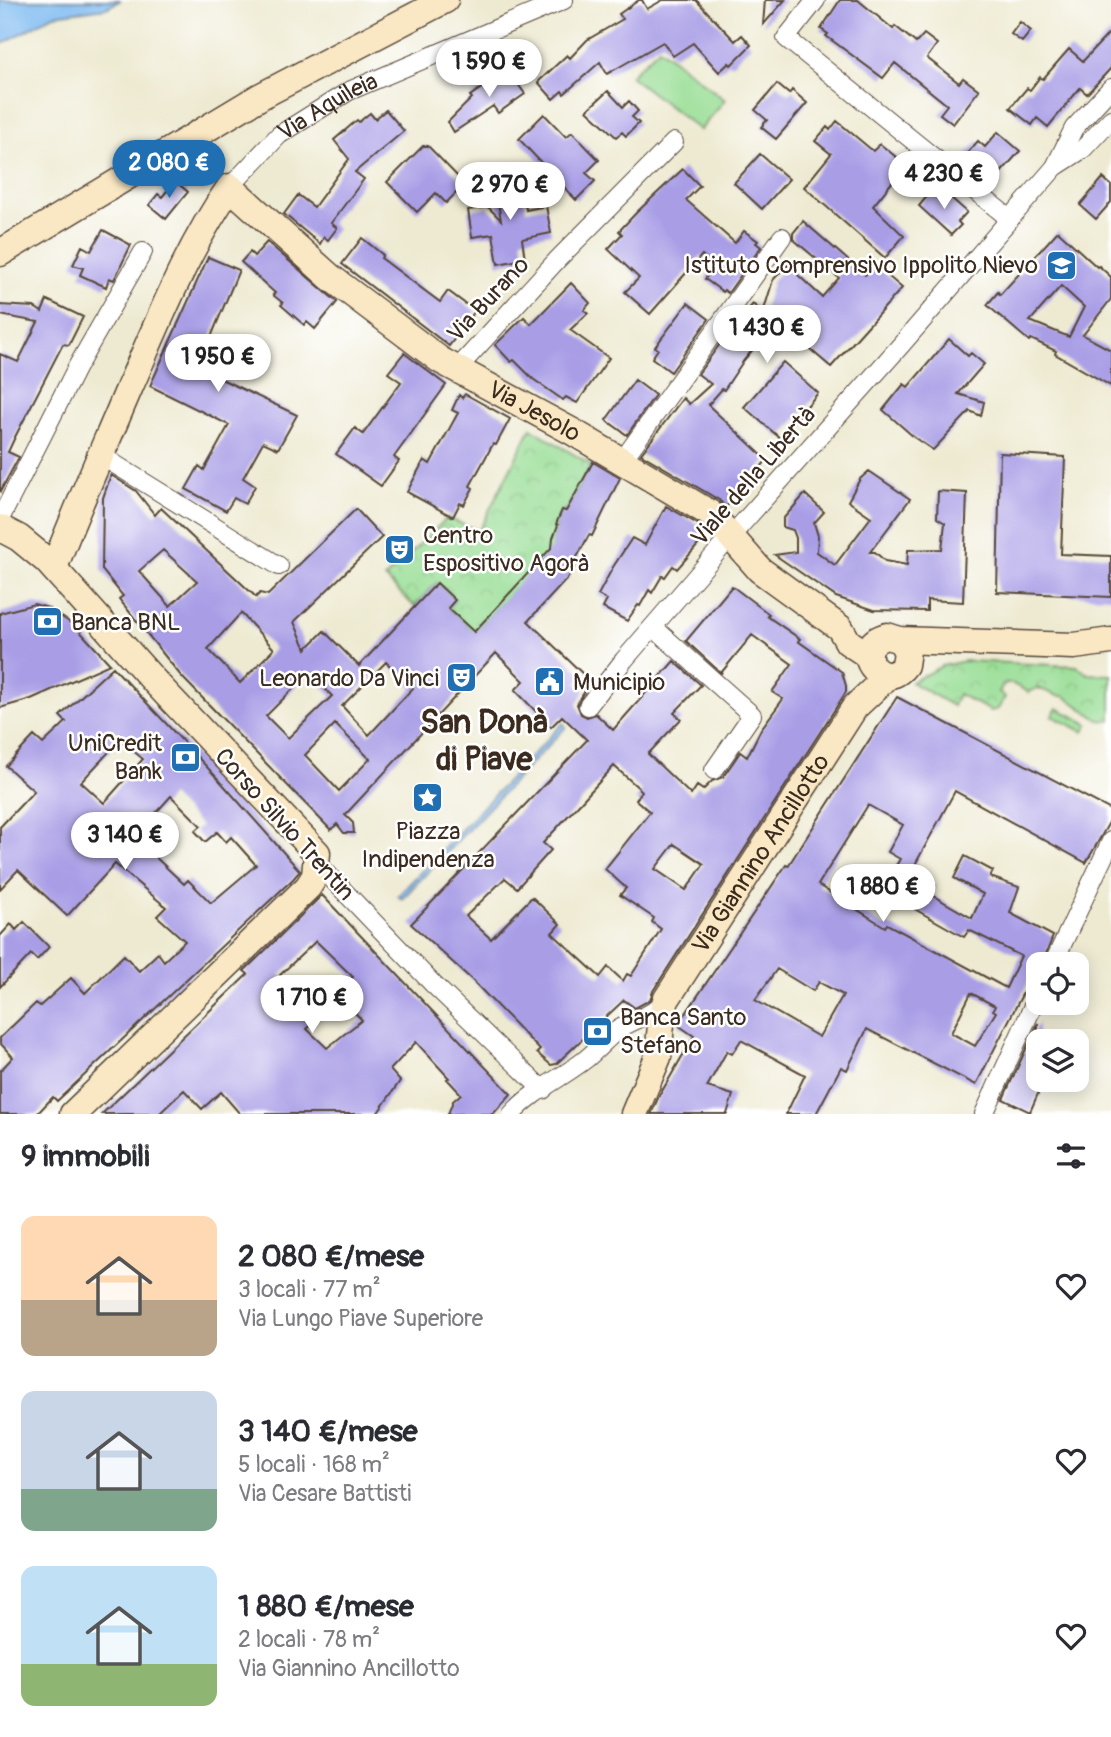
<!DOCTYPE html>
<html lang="it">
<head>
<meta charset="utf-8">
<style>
	body { margin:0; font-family:Pangolin,sans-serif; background:#f2f2f3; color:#2b2b33; height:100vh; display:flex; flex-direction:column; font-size:26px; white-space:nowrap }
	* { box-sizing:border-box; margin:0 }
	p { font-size:23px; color:#7c7c81 }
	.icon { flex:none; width:38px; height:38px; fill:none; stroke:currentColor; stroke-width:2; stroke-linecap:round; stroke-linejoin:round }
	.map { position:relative; height:1114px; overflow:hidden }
	.details { display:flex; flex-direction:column; background:#fff; flex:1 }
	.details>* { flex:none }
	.controls { position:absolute; left:1026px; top:952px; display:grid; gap:14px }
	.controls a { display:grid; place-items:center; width:63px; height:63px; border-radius:14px; background:#fff; box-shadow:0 4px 18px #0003; font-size:35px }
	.price { position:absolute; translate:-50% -60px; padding:0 16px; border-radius:24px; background:#fff; color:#222; font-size:23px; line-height:46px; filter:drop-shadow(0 2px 4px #0008) }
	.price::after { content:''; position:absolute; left:50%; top:42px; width:21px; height:16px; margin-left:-10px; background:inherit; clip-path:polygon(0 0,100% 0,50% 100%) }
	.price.active { background:#1f6fb2; color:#fff }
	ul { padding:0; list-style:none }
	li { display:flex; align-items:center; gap:21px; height:175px; padding:0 21px }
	li span { display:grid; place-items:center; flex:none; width:196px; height:140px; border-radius:14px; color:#555 }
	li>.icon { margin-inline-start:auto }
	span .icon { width:84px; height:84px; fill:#fffc; stroke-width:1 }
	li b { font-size:30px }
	h2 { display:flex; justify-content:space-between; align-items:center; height:84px; padding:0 21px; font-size:30px }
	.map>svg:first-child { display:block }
	.green { fill:#9ade96; stroke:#6a845a; stroke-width:2 }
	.park { fill:url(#park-crowns); stroke:#6a845a; stroke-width:2 }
	.water { fill:#7fbbf1; stroke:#5d7288; stroke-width:2 }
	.building { fill:#a99ee6; fill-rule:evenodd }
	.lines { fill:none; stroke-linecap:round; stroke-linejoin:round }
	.street-casing { stroke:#564739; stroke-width:20 }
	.secondary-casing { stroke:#564739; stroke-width:29 }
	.street { stroke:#fff; stroke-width:18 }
	.secondary { stroke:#fae7c3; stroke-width:26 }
	.labels { text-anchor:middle; stroke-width:5; stroke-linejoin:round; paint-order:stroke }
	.street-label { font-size:24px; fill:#3b2a1e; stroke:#fff }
	.poi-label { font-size:24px; fill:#3b2a1e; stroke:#fff; text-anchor:start }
	.district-label { font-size:32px; font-weight:bold; fill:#3b2a1e; stroke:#fff }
</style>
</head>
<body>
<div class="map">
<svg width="1111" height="1114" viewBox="0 0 1111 1114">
	<defs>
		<pattern id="park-crowns" width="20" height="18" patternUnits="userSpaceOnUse" patternTransform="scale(1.75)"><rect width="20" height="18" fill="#9ade96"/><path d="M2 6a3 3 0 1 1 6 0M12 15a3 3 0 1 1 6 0" fill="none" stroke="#86bf81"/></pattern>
	</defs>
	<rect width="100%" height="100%" fill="#fff"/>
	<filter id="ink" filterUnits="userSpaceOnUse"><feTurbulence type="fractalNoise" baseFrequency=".0143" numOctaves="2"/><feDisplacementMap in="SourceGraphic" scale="14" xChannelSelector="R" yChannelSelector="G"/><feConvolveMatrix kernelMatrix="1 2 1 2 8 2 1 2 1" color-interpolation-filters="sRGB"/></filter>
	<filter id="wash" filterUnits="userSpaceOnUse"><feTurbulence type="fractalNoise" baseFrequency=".00686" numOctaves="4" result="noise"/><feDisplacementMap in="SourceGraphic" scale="28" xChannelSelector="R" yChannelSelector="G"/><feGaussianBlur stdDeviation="1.57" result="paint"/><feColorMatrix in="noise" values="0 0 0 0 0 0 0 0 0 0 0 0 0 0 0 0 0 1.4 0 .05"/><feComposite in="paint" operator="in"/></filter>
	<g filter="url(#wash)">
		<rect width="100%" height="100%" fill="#eeead2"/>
		<path class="green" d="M659,48L725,100L700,130L630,76Z"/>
		<path class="park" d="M531,428L591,465L566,511L562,510L556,523L558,525L553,538L551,560L523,581L474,632L448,608L455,600L437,583L414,606L385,578L447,518L479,531Z
			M965,661L1077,666L1088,674L1111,675V721L1099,720L1064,696H1058L1038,688L1028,692L1011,683L1003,685L999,692L1005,697L998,709L991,711L958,694L953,706L911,682L942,666Z
			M1057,708L1088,724L1084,732L1052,716Z"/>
		<path class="water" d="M0,0H121L106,8L54,15L0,45Z
			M563,723L566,727L402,899L398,896Z"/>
		<g id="blocks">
			<path class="building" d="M639,0H642L647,9L663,0H696L735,41L742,35L751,45L731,65L729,63L719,72L693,43L673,56L663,42L607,74L600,62L564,94L562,91L553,99L538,82L567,55L570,58L587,40L623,19L619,14Z
				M765,0H785L763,25Z
				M840,0H858L893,29L895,26L916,43L924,34L937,44L927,58L959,83L963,78L979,90L953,124L940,114L947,105L895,63L883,78L826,36L828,34L821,29Z
				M1020,22L1031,31L1022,42L1011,34Z
				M1111,31V68L1087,94L1080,88L1048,127L1037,118L1032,125L1010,108L1027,88L1030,90L1040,77L1043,79L1069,49L1083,61Z
				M506,67L525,94L498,113L493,106L454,132L448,122L472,98L470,96L493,80L491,77Z
				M777,84L789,94L792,90L807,103L776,139L761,127L767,120L755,110Z
				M608,91L623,107L629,101L638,111L632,117L639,123L626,136L622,132L616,137L587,110Z
				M386,110L404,131L355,172L364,179L331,223L337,228L328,240L324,237L320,244L284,214L298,195L314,207L349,159L334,140L357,120L359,122L370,113L375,119Z
				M544,114L566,137L572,132L599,160L586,173L595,181L576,200L519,139Z
				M837,121L873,151L880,144L906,165L873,206L904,236L885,258L804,187L831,154L815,141L827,127L830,130Z
				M998,132L1020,151L990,185L962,159L978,141L985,147Z
				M423,146H428L465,184L446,203L436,193L417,212L387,182Z
				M760,154L789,179L762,209L734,183Z
				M683,169L700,186L686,200L735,243L744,231L758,241L756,243L761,247L728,293L724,290L723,292L705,279L715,266L702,255L650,314L625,292L639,278L608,249L622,234L619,231L637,212Z
				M1103,178L1111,185V202L1096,219L1080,205Z
				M521,180L526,210L546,206L551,233L522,239L525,259L498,264L493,234L472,237L468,210L488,207L501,220L495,185Z
				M175,181L188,192L166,219L149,205L158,194L162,197Z
				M940,188L967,212L958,222L961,225L951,235L919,206L929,194L932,196Z
				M803,221L865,275L875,265L902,288L831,367L777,321L744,360L724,390L722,389L708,405L767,460L726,507L719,500L641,454L683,398L689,404L711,384L698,374L728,333L753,304L763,313L773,280L787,265L822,297L839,278L793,239V233Z
				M103,230L131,245L114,280L109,278L106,287L80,275L83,268L73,265L82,246L91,251Z
				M1058,231L1097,267L1099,266L1111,277V299L1083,335L1111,350V386L1055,354L1056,351L1031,339L1029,341L987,305L998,292L1000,295ZM1061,286L1084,307L1069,337L1030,321Z
				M362,238L383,255L381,258L440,302L448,291L475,311L449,346L342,264Z
				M267,242L337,302L315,329L307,322L304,325L281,305L283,303L273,295L275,293L241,262L250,252L254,256Z
				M208,257L239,270L198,368L297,415L278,449L263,442L243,478L255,486L245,504L234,498L226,511L186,489L199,466L204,470L229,425L150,386Z
				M571,283L590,303L584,310L588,313L570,330L609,358L577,403L566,397L563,400L533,379L514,360L511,362L495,345L524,317L531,324Z
				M47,300L83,317L69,345L63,344L15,437L8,452L19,457L0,492V354L18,362L38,322L0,315V305L34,307L42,312Z
				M688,303L709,319L671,372L652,358L658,349L655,347Z
				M949,339L968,356L971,353L984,364L958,394L984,402L981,416L970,411L933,450L915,438L883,410L904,384L908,387Z
				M404,353L446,385L394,457L399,461L381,486L336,454L355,428L363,434L401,382L388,373Z
				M783,362L818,393L780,438L744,407Z
				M635,380L655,395L627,435L606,420Z
				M465,394L510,419L496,445L493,444L470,486L473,488L464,505L460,503L453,517L407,492L424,460L430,464L458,413L452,410L459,395L462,398Z
				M1000,453L1065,457L1061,554L1111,556V597L997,592Z
				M593,462L620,478L592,536L589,535L576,559L578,561L568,578L528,621L585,676L577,683L585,691L577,704L581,714L587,717L596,714L613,730L674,661L701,685L674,713L681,719L648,754L691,795L697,786L703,790L712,781L723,777L740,752L747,757L761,729L783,699L772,692L792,664L752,635L721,673L686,641L732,586L769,614L767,616L800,639L798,641L842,672L846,686V692L653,991L650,1000L635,1008L624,1000L556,1064L551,1065L537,1053L540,1050L472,980L411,924L587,740L562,716L551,727L515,690L524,681L496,653L345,815L353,823L354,833H344L337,824L331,830L181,676L119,599L123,596L102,570L103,498L111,475L136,491L155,515L161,508L256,597L260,593L268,595L356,509L382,537L294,622L306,649L324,631L359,666L437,583L455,600L448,608L474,632L552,547L553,538L558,525L556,524L562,510L566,511ZM163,550L197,581L170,606L139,571ZM241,613L274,649L240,683L208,649ZM386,662L413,688L369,735L342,706ZM309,673L332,696L288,738L266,716ZM335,724L370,759L339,791L305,755ZM614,766L642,791L636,800L650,812L605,869L626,888L620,895L654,918L652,922L661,929L631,976L627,974L623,981L608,967L600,977L552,933L560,924L532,897L491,939L466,916L505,878L517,888L551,850L543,843ZM674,844L704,864L686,890L655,869Z
				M869,471L910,499L870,552H875L885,561L907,565L908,550L942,549L945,523L937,518L938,491L967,493L963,602L927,600V611L874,610L836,597L775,555L796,552V538L793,530L783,527V519L805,494L824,512L814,523L818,536L817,552L835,565L871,517L848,501L860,479Z
				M666,506L701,526L706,536L677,569L673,566L665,577L662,576L652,593L649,590L640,606L638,605L627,621L603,608L607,600L598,595L613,567L632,538L645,545Z
				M34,604L48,608L75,626L110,664L31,699L0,708V613Z
				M113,667L220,781L300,871L293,879L57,1101L53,1097L37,1114H0V1071L13,1057L0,1043V1038L36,1003L40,1006L71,978L85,993L124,955L139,971L158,953L164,961L185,941L157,916L166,907L115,864L67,916L18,870L0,889V827L34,791L6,766L34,736L43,744L66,722L60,716ZM120,740L143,759L104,803L81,782ZM171,796L201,826L195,831L205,842L217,832L226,842L231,837L256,865L211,903L188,880L184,884L134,837Z
				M897,697L1111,810V819L1086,863L955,791L911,872L935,886L930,894L972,918L983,894L954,878L965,856L993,871L990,877L1019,887L1010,913L1053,936L1042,964H1038V974L1034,981L1030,979L976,1085L867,1029L847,1070L841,1067L816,1114H786L805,1075L741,1040L732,1054L727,1051L707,1087L733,1095L727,1114H651L658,1098L694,1036L678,1025L786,865L788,866ZM868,805L903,825L888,852L900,859L881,890L964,937L969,930L1021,956L1006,988L887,924L885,927L818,885ZM777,969L813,991L819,982L843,995L819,1037L755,1000ZM971,993L995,1006L993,1010L996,1012L975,1046L951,1033Z
				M322,895L511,1094L493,1114H448L453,1101L461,1094L447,1079L449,1078L416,1042L390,1070L400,1081L377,1114H240L221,1092L202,1109L184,1090L159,1114H102L248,974L244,971ZM316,941L353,977L336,993L362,1020L327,1048L307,1029L329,1005L319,993L307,1003L280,975Z
				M24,922L49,947L37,960L31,954L0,987V936L11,924L16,930Z
				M1038,1023V1080H1044L1030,1112L1003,1099Z"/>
		</g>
	</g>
	<g filter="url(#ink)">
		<use href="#blocks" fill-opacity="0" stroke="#564739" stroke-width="2"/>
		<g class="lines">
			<defs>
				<g id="street">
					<path d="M816,0L786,38L1010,219"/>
					<path d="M1055,167L1083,149L1111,119"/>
					<path id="s1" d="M230,187L279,135L349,91L564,0"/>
					<path d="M457,369L558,259L674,142"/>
					<path d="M100,455L279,566"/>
					<path d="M622,461L782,237"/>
					<path d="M0,519L77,367L143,252"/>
					<path d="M653,627L752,715L714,770"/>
					<path d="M588,706L624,660L731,536L901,345L1055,167L1074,128L1111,88"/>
					<path d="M317,863L433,984L543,1090"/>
					<path d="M1053,964L1111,841"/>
					<path d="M512,1114C532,1091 562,1078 586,1059C598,1049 607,1038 619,1029C638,1017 649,1018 665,1001"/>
					<path d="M984,1114L1038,995"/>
				</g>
				<g id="secondary">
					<path d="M0,253L261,96L445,0"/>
					<path d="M0,528L19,538L47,561L156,683L317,853L315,876L308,887L73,1114"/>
					<path id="s2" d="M54,568C77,508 103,450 128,391C159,321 186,250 230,187L330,277L440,360L573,432L711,514L760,570L840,628L848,642L869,656"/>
					<path d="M900,640L907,651L905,665C881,696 847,646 887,636L900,640L1074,646L1111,641"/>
					<path id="s3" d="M634,1114L658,1057L662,1014L666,1000L855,707L889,675"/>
				</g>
			</defs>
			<use href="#street" class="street-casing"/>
			<use href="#secondary" class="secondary-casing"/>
			<use href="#street" class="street"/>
			<use href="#secondary" class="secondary"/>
		</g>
	</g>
	<defs>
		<symbol id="school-square" viewBox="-11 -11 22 22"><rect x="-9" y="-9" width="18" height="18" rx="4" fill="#1f6fb2" stroke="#fff"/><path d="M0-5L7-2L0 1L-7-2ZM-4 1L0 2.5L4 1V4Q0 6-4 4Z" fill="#fff"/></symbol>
		<symbol id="theatre-square" viewBox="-11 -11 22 22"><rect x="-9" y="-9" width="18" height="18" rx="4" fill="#1f6fb2" stroke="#fff"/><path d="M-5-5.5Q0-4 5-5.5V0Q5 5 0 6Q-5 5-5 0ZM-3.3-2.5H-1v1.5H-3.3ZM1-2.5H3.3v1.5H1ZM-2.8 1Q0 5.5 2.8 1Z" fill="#fff"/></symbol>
		<symbol id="bank-square" viewBox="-11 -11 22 22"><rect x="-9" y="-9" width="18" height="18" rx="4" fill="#1f6fb2" stroke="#fff"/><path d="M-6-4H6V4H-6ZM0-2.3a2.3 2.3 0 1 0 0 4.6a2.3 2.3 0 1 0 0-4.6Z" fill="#fff"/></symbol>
		<symbol id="civic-square" viewBox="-11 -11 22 22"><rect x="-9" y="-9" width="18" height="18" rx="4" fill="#1f6fb2" stroke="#fff"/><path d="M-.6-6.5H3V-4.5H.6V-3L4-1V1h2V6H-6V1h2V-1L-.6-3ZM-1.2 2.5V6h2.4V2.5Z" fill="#fff"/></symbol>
		<symbol id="sight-square" viewBox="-11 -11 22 22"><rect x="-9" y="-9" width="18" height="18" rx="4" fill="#1f6fb2" stroke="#fff"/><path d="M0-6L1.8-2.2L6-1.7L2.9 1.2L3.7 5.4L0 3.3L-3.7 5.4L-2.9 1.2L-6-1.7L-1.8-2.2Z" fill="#fff"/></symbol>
	</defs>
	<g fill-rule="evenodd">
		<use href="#school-square" x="1044" y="248" width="35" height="35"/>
		<use href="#theatre-square" x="382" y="532" width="35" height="35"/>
		<use href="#bank-square" x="30" y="604" width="35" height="35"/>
		<use href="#theatre-square" x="444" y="660" width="35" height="35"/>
		<use href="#civic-square" x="532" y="664" width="35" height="35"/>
		<use href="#bank-square" x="168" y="740" width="35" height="35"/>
		<use href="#sight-square" x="410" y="780" width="35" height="35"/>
		<use href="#bank-square" x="580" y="1014" width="35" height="35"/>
	</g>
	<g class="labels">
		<g class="street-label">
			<text dy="8" stroke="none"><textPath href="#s1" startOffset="128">Via Aquileia</textPath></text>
			<text transform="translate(488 299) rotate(-47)" y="8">Via Burano</text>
			<text dy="8" stroke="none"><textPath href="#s2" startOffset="800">Via Jesolo</textPath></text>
			<text transform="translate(753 476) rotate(-49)" y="8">Viale della Libertà</text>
			<text transform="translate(285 824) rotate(48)" y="8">Corso Silvio Trentin</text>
			<text dy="8" stroke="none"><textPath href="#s3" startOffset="294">Via Giannino Ancillotto</textPath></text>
		</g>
		<g class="poi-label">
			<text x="1038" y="273" text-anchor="end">Istituto Comprensivo Ippolito Nievo</text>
			<text x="423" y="543">Centro<tspan x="423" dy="28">Espositivo Agorà</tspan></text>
			<text x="71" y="630">Banca BNL</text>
			<text x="439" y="686" text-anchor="end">Leonardo Da Vinci</text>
			<text x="573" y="690">Municipio</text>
			<text x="162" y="751" text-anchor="end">UniCredit<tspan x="162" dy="28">Bank</tspan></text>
			<text x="428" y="839" text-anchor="middle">Piazza<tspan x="428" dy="28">Indipendenza</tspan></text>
			<text x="620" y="1025">Banca Santo<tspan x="620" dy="28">Stefano</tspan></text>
		</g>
		<g class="district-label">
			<text x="484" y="733">San Donà<tspan x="484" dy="37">di Piave</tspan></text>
		</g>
	</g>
</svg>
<div class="controls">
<a><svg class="icon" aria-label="locate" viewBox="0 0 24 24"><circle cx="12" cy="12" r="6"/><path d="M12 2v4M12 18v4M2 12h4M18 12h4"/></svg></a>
<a><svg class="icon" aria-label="layers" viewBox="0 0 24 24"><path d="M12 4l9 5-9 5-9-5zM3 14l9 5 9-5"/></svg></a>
</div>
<b class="price" style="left:489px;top:99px">1 590 €</b>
<b class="price active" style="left:169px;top:200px">2 080 €</b>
<b class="price" style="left:944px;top:211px">4 230 €</b>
<b class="price" style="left:510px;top:222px">2 970 €</b>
<b class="price" style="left:767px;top:365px">1 430 €</b>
<b class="price" style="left:218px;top:394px">1 950 €</b>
<b class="price" style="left:125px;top:872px">3 140 €</b>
<b class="price" style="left:883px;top:924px">1 880 €</b>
<b class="price" style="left:312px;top:1035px">1 710 €</b>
</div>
<section class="details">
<h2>9 immobili<svg class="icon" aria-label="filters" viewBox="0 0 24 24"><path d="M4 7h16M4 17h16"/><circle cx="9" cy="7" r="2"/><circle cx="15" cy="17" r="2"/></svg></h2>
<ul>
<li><span style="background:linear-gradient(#ffd9b3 60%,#b9a48a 0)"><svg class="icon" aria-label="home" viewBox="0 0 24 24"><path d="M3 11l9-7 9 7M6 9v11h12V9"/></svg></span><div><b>2 080 €/mese</b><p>3 locali · 77 m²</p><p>Via Lungo Piave Superiore</p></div><svg class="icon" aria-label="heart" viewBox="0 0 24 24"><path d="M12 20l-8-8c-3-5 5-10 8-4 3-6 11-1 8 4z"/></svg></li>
<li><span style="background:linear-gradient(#c9d6e8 70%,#7fa58c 0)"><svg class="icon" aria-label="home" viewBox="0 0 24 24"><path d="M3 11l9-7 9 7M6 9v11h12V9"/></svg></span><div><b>3 140 €/mese</b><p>5 locali · 168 m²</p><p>Via Cesare Battisti</p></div><svg class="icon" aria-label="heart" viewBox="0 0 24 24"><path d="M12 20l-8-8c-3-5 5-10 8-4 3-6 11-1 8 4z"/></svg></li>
<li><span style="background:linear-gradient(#bfe0f5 70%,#8fb573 0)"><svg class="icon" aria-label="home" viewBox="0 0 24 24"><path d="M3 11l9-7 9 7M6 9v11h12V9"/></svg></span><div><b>1 880 €/mese</b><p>2 locali · 78 m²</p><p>Via Giannino Ancillotto</p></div><svg class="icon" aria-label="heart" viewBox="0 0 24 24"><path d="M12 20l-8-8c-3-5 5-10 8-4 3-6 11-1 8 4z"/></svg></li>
</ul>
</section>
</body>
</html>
